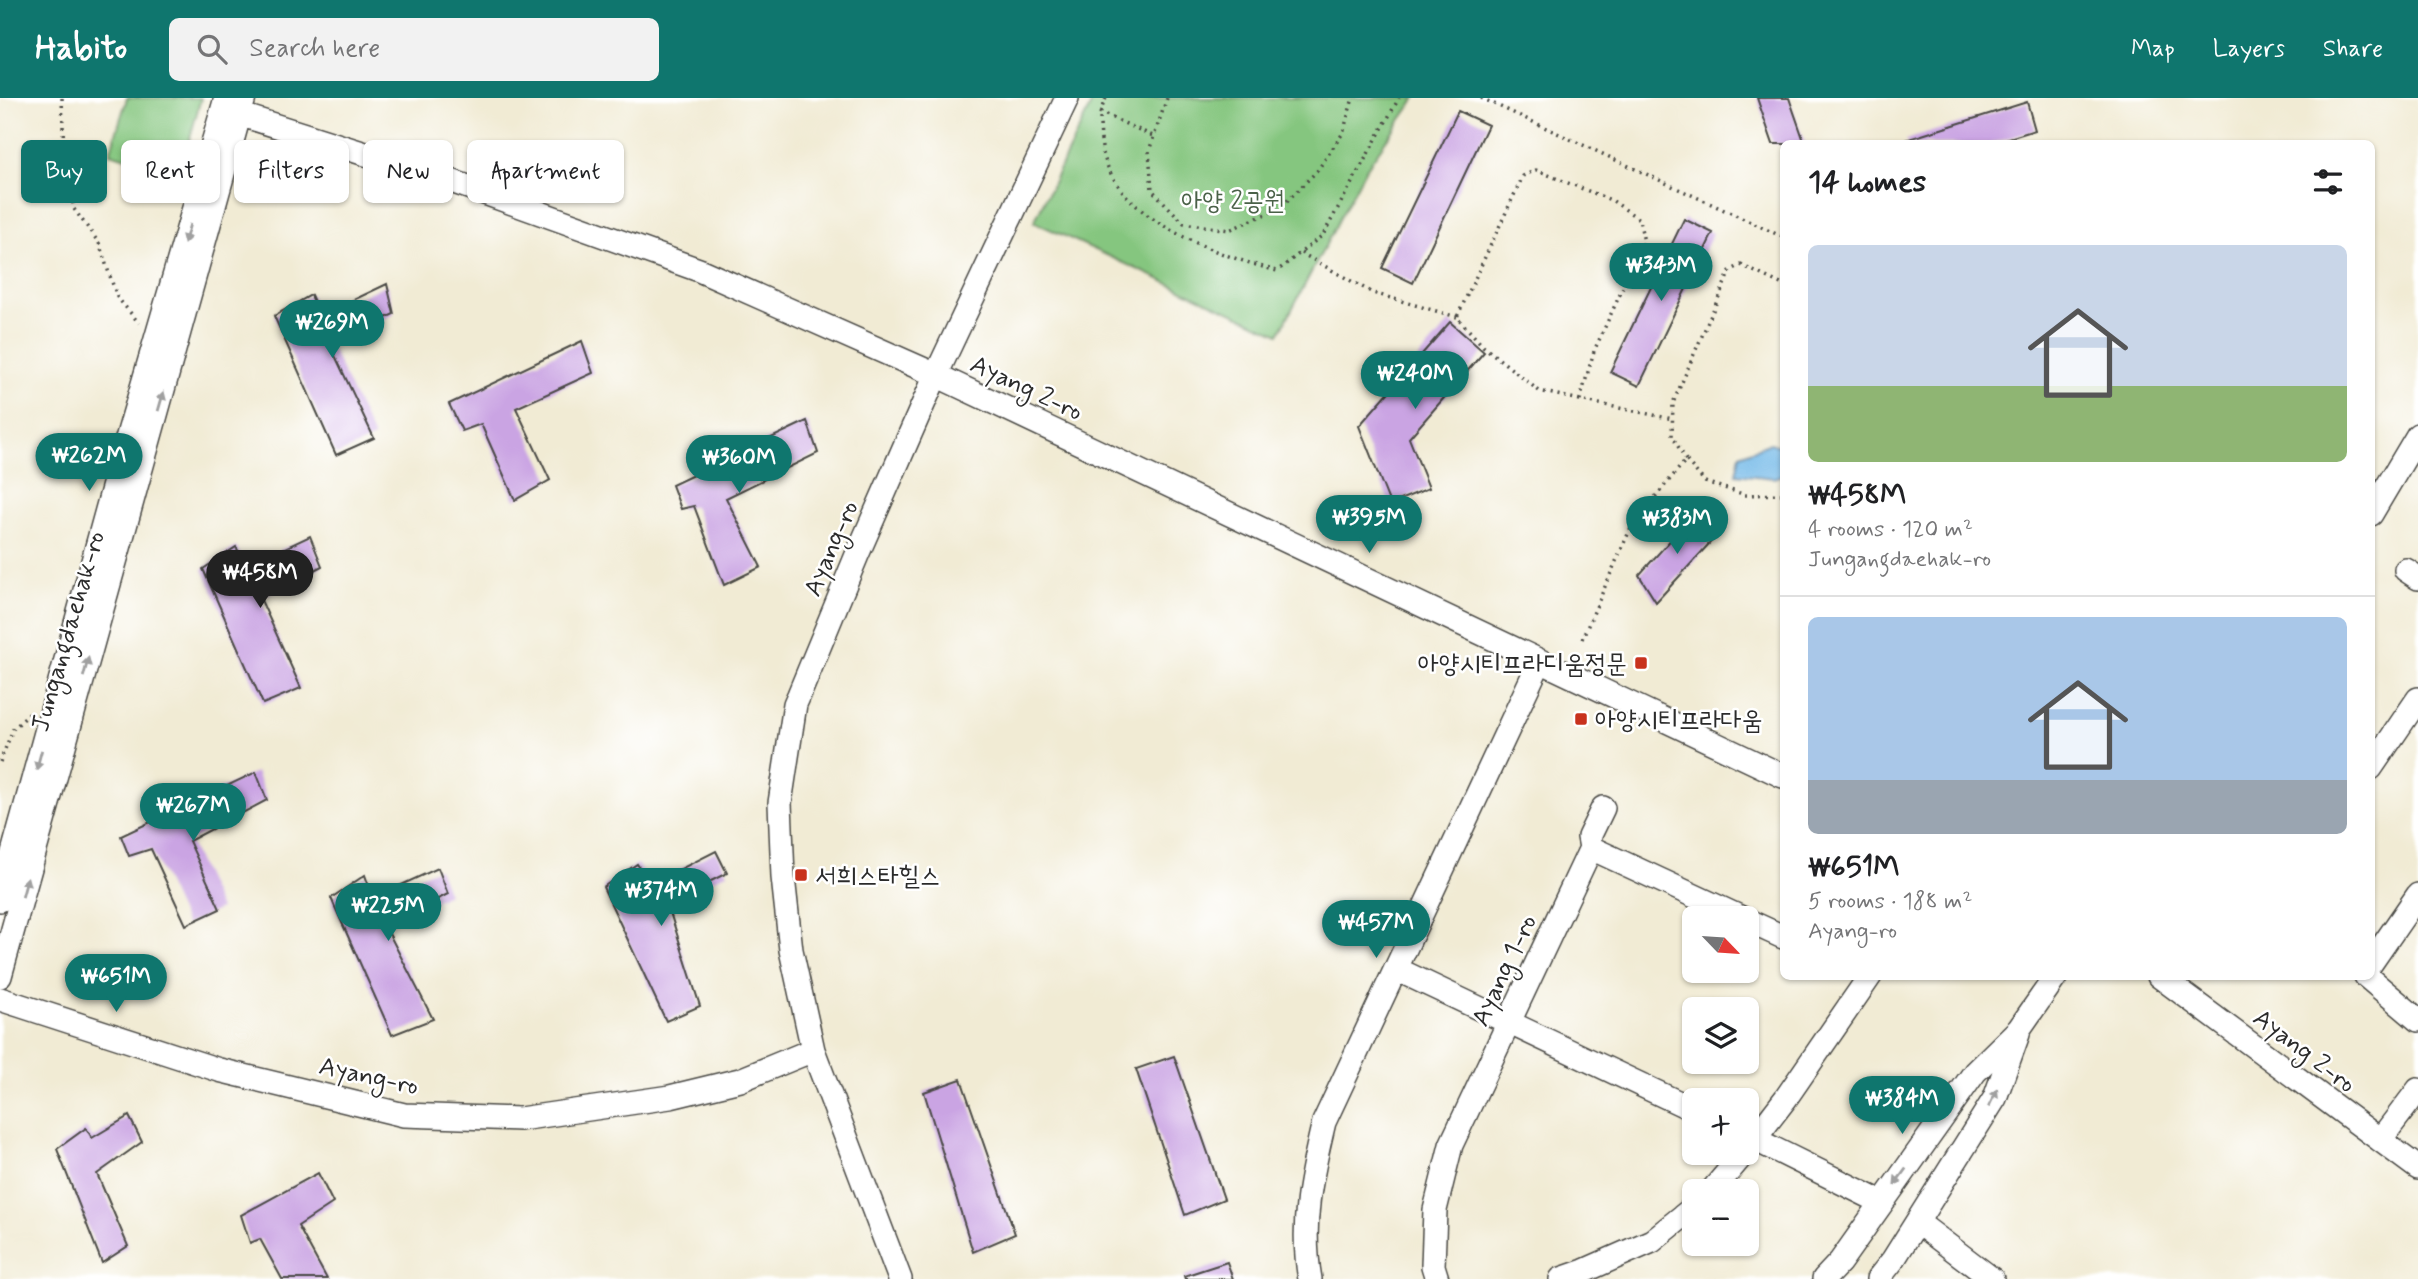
<!DOCTYPE html>
<html lang="en">
<head>
<meta charset="utf-8">
<style>
	body { margin:0; font-family:Mynerve,"Poor Story",sans-serif; background:#f2f2f2; color:#202124; height:100vh; display:flex; flex-direction:column; font-size:26px; white-space:nowrap }
	* { box-sizing:border-box; margin:0 }
	p { font-size:23px; color:#757577 }
	.icon { flex:none; width:38px; height:38px; fill:none; stroke:currentColor; stroke-width:2; stroke-linecap:round; stroke-linejoin:round }
	.map { position:relative; flex:1; overflow:hidden }
	.sheet { position:absolute; left:1780px; top:42px; width:595px; height:840px; display:flex; flex-direction:column; background:#fff; border-radius:10px; box-shadow:0 2px 5px #0004 }
	.sheet>* { flex:none }
	.guide { position:absolute; left:21px; top:42px; width:665px; height:63px; display:flex; gap:14px }
	.needle { width:46px; rotate:115deg }
	.controls { position:absolute; left:1682px; top:808px; display:grid; gap:14px }
	.controls a { display:grid; place-items:center; width:77px; height:77px; border-radius:10px; background:#fff; box-shadow:0 2px 5px #0004; font-size:35px }
	.price { position:absolute; translate:-50% -60px; padding:0 16px; border-radius:24px; background:#0f766e; color:#fff; font-size:23px; line-height:46px; filter:drop-shadow(0 2px 4px #0008) }
	.price::after { content:''; position:absolute; left:50%; top:42px; width:21px; height:16px; margin-left:-10px; background:inherit; clip-path:polygon(0 0,100% 0,50% 100%) }
	.price.on { background:#222; color:#fff }
	ul { padding:0; list-style:none }
	li { display:grid; align-content:center; gap:14px; height:371px; padding:0 28px }
	li+li { border-top:2px solid #e0e0e0 }
	li span { display:grid; place-items:center; height:217px; border-radius:10px; color:#555 }
	li>.icon { margin-inline-start:auto }
	span .icon { width:126px; height:126px; fill:#fffc; stroke-width:1 }
	li b { font-size:30px }
	h2 { display:flex; justify-content:space-between; align-items:center; height:84px; padding:0 28px; font-size:30px }
	.tag { padding:0 24px; border-radius:10px; background:#fff; box-shadow:0 2px 5px #0004; font-size:24px; line-height:63px }
	.tag.on { background:#0f766e; color:#fff }
	header { display:flex; align-items:center; gap:42px; box-sizing:border-box; height:98px; padding:0 35px; background:#0f766e; color:#fff }
	header strong { font-size:33px }
	nav { display:flex; gap:38px; margin-inline-start:auto; font-size:24px }
	.search { width:490px; height:63px; background:#f2f2f2; display:flex; align-items:center; gap:18px; box-sizing:border-box; padding:0 24px; border-radius:10px; color:#757577; font-size:26px }
	.map>svg:first-child { display:block }
	.green { fill:#85c67f; stroke:#587855; stroke-width:2 }
	.water { fill:#6fb7e7; stroke:#4d7189; stroke-width:2 }
	.building { fill:#caa4e3 }
	.lines { fill:none; stroke-linecap:round; stroke-linejoin:round }
	.minor-casing { stroke:#494844; stroke-width:26 }
	.path { stroke:#494844; stroke-width:3.5; stroke-dasharray:2 5; stroke-linecap:butt }
	.minor { stroke:#fff; stroke-width:23 }
	.oneway { fill:#a0a0a0 }
	.poi-dot { fill:#c8321e; stroke:#fff; stroke-width:2.5 }
	.labels { text-anchor:middle; stroke-width:5; stroke-linejoin:round; paint-order:stroke }
	.park-label { font-size:26px; fill:#4a6148; stroke:#fff }
	.street-label { font-size:26px; fill:#2b2b2b; stroke:#fff }
	.poi-label { font-size:26px; fill:#2b2b2b; stroke:#fff; text-anchor:start }
</style>
</head>
<body>
<header>
<strong>Habito</strong>
<div class="search"><svg class="icon" aria-label="search" viewBox="0 0 24 24"><circle cx="10" cy="10" r="6"/><path d="M15 15l6 6"/></svg>Search here</div>
<nav><a>Map</a><a>Layers</a><a>Share</a></nav>
</header>
<div class="map">
<svg width="2418" height="1181" viewBox="0 0 2418 1181">
	<rect width="100%" height="100%" fill="#fff"/>
	<filter id="ink" filterUnits="userSpaceOnUse"><feTurbulence type="fractalNoise" baseFrequency=".0143" numOctaves="2"/><feDisplacementMap in="SourceGraphic" scale="14" xChannelSelector="R" yChannelSelector="G"/><feConvolveMatrix kernelMatrix="1 2 1 2 8 2 1 2 1" color-interpolation-filters="sRGB"/></filter>
	<filter id="wash" filterUnits="userSpaceOnUse"><feTurbulence type="fractalNoise" baseFrequency=".00686" numOctaves="4" result="noise"/><feDisplacementMap in="SourceGraphic" scale="28" xChannelSelector="R" yChannelSelector="G"/><feGaussianBlur stdDeviation="1.57" result="paint"/><feColorMatrix in="noise" values="0 0 0 0 0 0 0 0 0 0 0 0 0 0 0 0 0 1.4 0 .05"/><feComposite in="paint" operator="in"/></filter>
	<g filter="url(#wash)">
		<rect width="100%" height="100%" fill="#f1ebd4"/>
		<path class="green" d="M127,0H201L180,76L110,55Z
			M1094,0H1416L1365,72L1279,236L1034,124Z"/>
		<path class="water" d="M1770,345L1783,349V377L1774,380L1736,376L1740,357Z"/>
		<g id="blocks">
			<path class="building" d="M1757,0H1789L1805,46H1773Z
				M2027,4L2035,32L1990,46H1907L1906,42Z
				M1458,13L1488,27L1413,185L1382,170Z
				M1684,121L1713,135L1639,288L1610,274Z
				M387,186L394,216L330,247L374,340L336,357L274,218L311,197L320,218Z
				M1450,224L1484,254L1409,340L1429,390L1390,406L1359,328Z
				M582,243L593,275L516,310L550,382L515,402L481,326L462,333L449,306Z
				M807,323L818,355L726,400L761,469L724,487L694,408L681,411L672,387Z
				M1695,415L1718,436L1656,504L1639,477Z
				M310,438L322,468L260,500L301,590L263,606L203,471L236,449L247,468Z
				M256,674L267,702L189,743L220,811L186,827L151,751L129,758L121,738Z
				M716,753L727,775L667,805L700,908L666,923L603,789L637,766L651,786Z
				M438,770L448,796L385,828L433,921L392,937L331,800L365,777L373,800Z
				M1174,958L1224,1101L1185,1117L1136,971Z
				M961,981L1015,1136L973,1154L924,994Z
				M129,1018L142,1044L97,1076L128,1148L102,1165L57,1051L86,1030L92,1040Z
				M318,1075L333,1105L298,1128L327,1181H282L260,1141L250,1145L241,1117Z
				M1227,1164L1233,1181H1185L1184,1178Z"/>
		</g>
	</g>
	<g filter="url(#ink)">
		<use href="#blocks" fill-opacity="0" stroke="#494844" stroke-width="2"/>
		<g class="lines">
			<defs>
				<path id="minor" d="M223,11L454,84L699,172L936,277L1783,678
					M2371,416L2418,337
					M2406,472L2418,480
					M2371,670L2418,601
					M1591,750L1589,739L1603,710
					M0,802L118,372L226,0
					M1746,822L1783,839
					M2371,865L2418,797
					M1396,871L1694,1012
					M0,878L244,0
					M2159,878L2418,1070
					M2366,878L2418,922
					M0,901L219,972L404,1017L520,1021L670,999L740,982L813,952
					M1746,1037L1881,1104
					M2380,1042L2418,992
					M1746,1052L1786,1000L1870,878
					M1711,1094L1744,1055
					M1917,1124L1992,1181
					M900,1181L813,952L791,852L783,779L780,705L795,606L799,597L857,457L936,277L1067,0
					M1310,1181C1300,1126 1311,1078 1324,1024L1540,563
					M1437,1181L1433,1168L1435,1112L1451,1047L1591,750L1744,821
					M1561,1181L1584,1173L1652,1143L1694,1109
					M1824,1181L1840,1164L1975,974L2019,931L2056,878
					M1878,1181L1893,1162L1995,1000L2018,936"/>
			</defs>
			<use href="#minor" class="minor-casing"/>
			<path class="path" d="M62,0L64,56L74,111L99,145L117,199L139,225
				M1106,0C1098,16 1100,24 1101,42C1108,120 1212,155 1277,173L1323,137L1399,0
				M1167,0L1149,53L1152,92L1184,125L1229,132L1280,110L1317,73L1343,35L1353,0
				M1481,0L1783,139
				M1099,14L1153,38
				M1301,155L1373,195L1457,219
				M1580,302L1539,293L1483,248L1457,219L1523,78L1536,72L1613,103L1639,121L1644,144L1594,253L1580,302L1673,321
				M1686,362L1672,338L1673,305L1730,173L1741,167L1783,187
				M1582,541L1632,427L1686,362L1705,384L1746,397L1783,396
				M0,664L13,631L30,615"/>
			<use href="#minor" class="minor"/>
		</g>
		<defs><path id="oneway-solid" d="M-6-.8H1V-3.2L6.5 0L1 3.2V.8H-6Z" transform="scale(1.75)"/></defs>
		<g class="oneway">
			<use href="#oneway-solid" transform="translate(187 136) rotate(106)"/>
			<use href="#oneway-solid" transform="translate(161 303) rotate(-74)"/>
			<use href="#oneway-solid" transform="translate(86 569) rotate(-75)"/>
			<use href="#oneway-solid" transform="translate(39 662) rotate(105)"/>
			<use href="#oneway-solid" transform="translate(25 789) rotate(-75)"/>
			<use href="#oneway-solid" transform="translate(1993 1000) rotate(-64)"/>
			<use href="#oneway-solid" transform="translate(1900 1079) rotate(126)"/>
		</g>
	</g>
	<g class="poi-dot">
		<rect x="1634" y="558" width="14" height="14" rx="3.5"/>
		<rect x="1574" y="614" width="14" height="14" rx="3.5"/>
		<rect x="794" y="770" width="14" height="14" rx="3.5"/>
	</g>
	<g class="labels">
		<g class="park-label">
			<text x="1233" y="111">아양 2공원</text>
		</g>
		<g class="street-label">
			<text transform="translate(1027 289) rotate(25)" y="9">Ayang 2-ro</text>
			<text transform="translate(830 450) rotate(-67)" y="9">Ayang-ro</text>
			<text transform="translate(67 533) rotate(-74)" y="9">Jungangdaehak-ro</text>
			<text transform="translate(1503 872) rotate(-65)" y="9">Ayang 1-ro</text>
			<text transform="translate(2305 952) rotate(37)" y="9">Ayang 2-ro</text>
			<text transform="translate(369 977) rotate(12)" y="9">Ayang-ro</text>
		</g>
		<g class="poi-label">
			<text x="1627" y="574" text-anchor="end">아양시티프라디움정문</text>
			<text x="1595" y="630">아양시티프라다움</text>
			<text x="815" y="786">서희스타힐스</text>
		</g>
	</g>
</svg>
<div class="controls">
<a><svg class="needle" viewBox="-14 -14 28 28"><path d="M0-13l5 13h-10z" fill="#e53935"/><path d="M0 13l5-13h-10z" fill="#757577"/></svg></a>
<a><svg class="icon" aria-label="layers" viewBox="0 0 24 24"><path d="M12 4l9 5-9 5-9-5zM3 14l9 5 9-5"/></svg></a>
<a>+</a>
<a>−</a>
</div>
<b class="price" style="left:1661px;top:205px">₩343M</b>
<b class="price" style="left:332px;top:262px">₩269M</b>
<b class="price" style="left:1415px;top:313px">₩240M</b>
<b class="price" style="left:89px;top:395px">₩262M</b>
<b class="price" style="left:739px;top:397px">₩360M</b>
<b class="price" style="left:1369px;top:457px">₩395M</b>
<b class="price" style="left:1677px;top:458px">₩383M</b>
<b class="price on" style="left:260px;top:512px">₩458M</b>
<b class="price" style="left:193px;top:745px">₩267M</b>
<b class="price" style="left:661px;top:830px">₩374M</b>
<b class="price" style="left:388px;top:845px">₩225M</b>
<b class="price" style="left:1376px;top:862px">₩457M</b>
<b class="price" style="left:116px;top:916px">₩651M</b>
<b class="price" style="left:1902px;top:1038px">₩384M</b>
<div class="guide">
<a class="tag on">Buy</a>
<a class="tag">Rent</a>
<a class="tag">Filters</a>
<a class="tag">New</a>
<a class="tag">Apartment</a>
</div>
<section class="sheet">
<h2>14 homes<svg class="icon" aria-label="filters" viewBox="0 0 24 24"><path d="M4 7h16M4 17h16"/><circle cx="9" cy="7" r="2"/><circle cx="15" cy="17" r="2"/></svg></h2>
<ul>
<li><span style="background:linear-gradient(#c9d6e8 65%,#8fb573 0)"><svg class="icon" aria-label="home" viewBox="0 0 24 24"><path d="M3 11l9-7 9 7M6 9v11h12V9"/></svg></span><div><b>₩458M</b><p>4 rooms · 120 m²</p><p>Jungangdaehak-ro</p></div></li>
<li><span style="background:linear-gradient(#a9c7e8 75%,#9aa5b1 0)"><svg class="icon" aria-label="home" viewBox="0 0 24 24"><path d="M3 11l9-7 9 7M6 9v11h12V9"/></svg></span><div><b>₩651M</b><p>5 rooms · 188 m²</p><p>Ayang-ro</p></div></li>
</ul>
</section>
</div>
</body>
</html>
